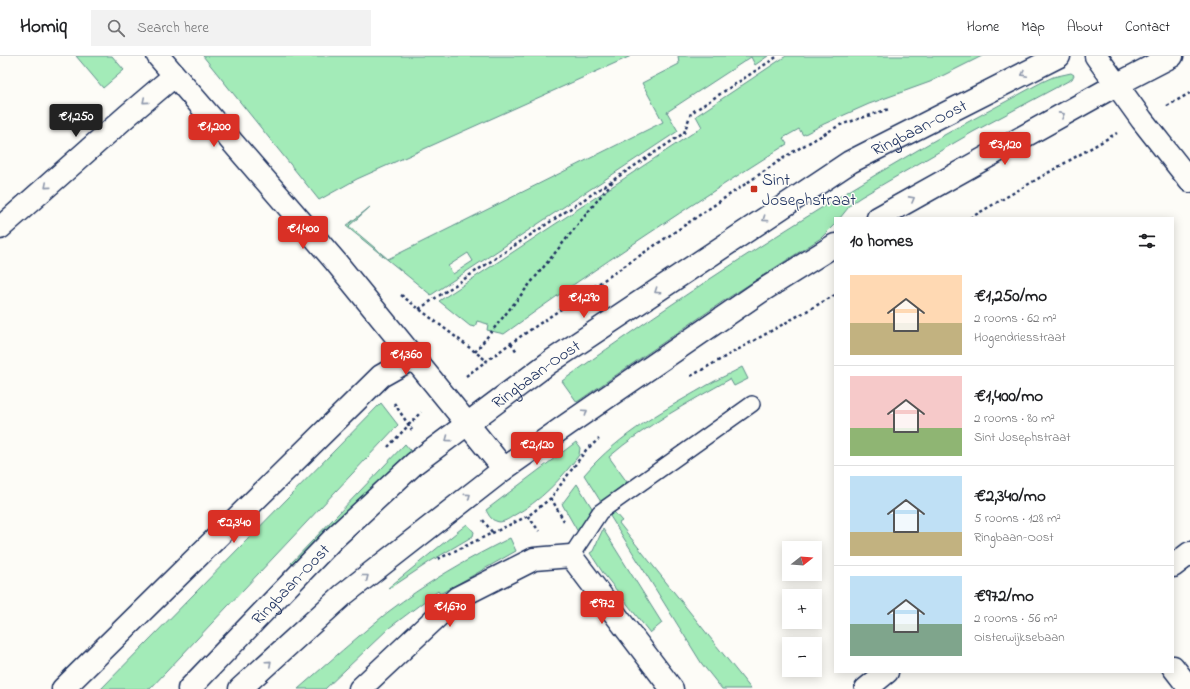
<!DOCTYPE html>
<html lang="en">
<head>
<meta charset="utf-8">
<style>
	body { margin:0; font-family:"Indie Flower",sans-serif; background:#f2f2f2; color:#202124; height:100vh; display:flex; flex-direction:column; font-size:15px; white-space:nowrap }
	* { box-sizing:border-box; margin:0 }
	p { font-size:13px; color:#757577 }
	.icon { flex:none; width:22px; height:22px; fill:none; stroke:currentColor; stroke-width:2; stroke-linecap:round; stroke-linejoin:round }
	.map { position:relative; flex:1; overflow:hidden }
	.details { position:absolute; left:834px; top:161px; width:340px; height:456px; display:flex; flex-direction:column; background:#fff; border-radius:0px; box-shadow:0 2px 10px #0003 }
	.details>* { flex:none }
	.needle { width:26px; rotate:73deg }
	.fabs { position:absolute; left:782px; top:485px; display:grid; gap:8px }
	.fabs a { display:grid; place-items:center; width:40px; height:40px; border-radius:0px; background:#fff; box-shadow:0 2px 10px #0003; font-size:20px }
	.price { position:absolute; translate:-50% -34px; padding:0 9px; border-radius:4px; background:#d93025; color:#fff; font-size:13px; line-height:26px; filter:drop-shadow(0 1px 2px #0008) }
	.price::after { content:''; position:absolute; left:50%; top:24px; width:12px; height:9px; margin-left:-6px; background:inherit; clip-path:polygon(0 0,100% 0,50% 100%) }
	.price.on { background:#222; color:#fff }
	ul { padding:0; list-style:none }
	li { display:flex; align-items:center; gap:12px; height:100px; padding:0 16px }
	li+li { border-top:1px solid #e0e0e0 }
	li span { display:grid; place-items:center; flex:none; width:112px; height:80px; border-radius:0px; color:#555 }
	li>.icon { margin-inline-start:auto }
	span .icon { width:48px; height:48px; fill:#fffc; stroke-width:1 }
	li b { font-size:17px }
	h2 { display:flex; justify-content:space-between; align-items:center; height:48px; padding:0 16px; font-size:17px }
	header { display:flex; align-items:center; gap:24px; box-sizing:border-box; height:56px; padding:0 20px; background:#fff; border-bottom:1px solid #e0e0e0 }
	header strong { font-size:19px }
	nav { display:flex; gap:22px; margin-inline-start:auto; font-size:14px }
	.search { width:280px; height:36px; background:#f2f2f2; display:flex; align-items:center; gap:10px; box-sizing:border-box; padding:0 14px; border-radius:0px; color:#757577; font-size:15px }
	.map>svg:first-child { display:block }
	.green { fill:#a3ebb8; stroke:#5f8d8b; fill-rule:evenodd }
	.lines { fill:none; stroke-linecap:round; stroke-linejoin:round }
	.service-casing { stroke:#1b2f5e; stroke-width:18 }
	.minor-casing { stroke:#1b2f5e; stroke-width:25 }
	.secondary-casing { stroke:#1b2f5e; stroke-width:25 }
	.path { stroke:#1b2f5e; stroke-width:2.5; stroke-dasharray:3 3; stroke-linecap:butt }
	.service { stroke:#fdfcf7; stroke-width:15 }
	.minor { stroke:#fdfcf7; stroke-width:22 }
	.secondary { stroke:#fdfcf7; stroke-width:22 }
	.oneway { stroke:#8c96aa }
	.poi-dot { fill:#c8321e; stroke:#fdfcf7; stroke-width:1.5 }
	.labels { text-anchor:middle; stroke-width:3; stroke-linejoin:round; paint-order:stroke }
	.street-label { font-size:17px; fill:#1b2f5e; stroke:#fdfcf7 }
	.poi-label { font-size:17px; fill:#1b2f5e; stroke:#fdfcf7; text-anchor:start }
</style>
</head>
<body>
<header>
<strong>Homiq</strong>
<div class="search"><svg class="icon" aria-label="search" viewBox="0 0 24 24"><circle cx="10" cy="10" r="6"/><path d="M15 15l6 6"/></svg>Search here</div>
<nav><a>Home</a><a>Map</a><a>About</a><a>Contact</a></nav>
</header>
<div class="map">
<svg width="1190" height="633" viewBox="0 0 1190 633">
	<rect width="100%" height="100%" fill="#fdfcf7"/>
	<filter id="ink" filterUnits="userSpaceOnUse"><feTurbulence type="fractalNoise" baseFrequency=".025" numOctaves="2"/><feDisplacementMap in="SourceGraphic" scale="8" xChannelSelector="R" yChannelSelector="G"/><feConvolveMatrix kernelMatrix="1 2 1 2 8 2 1 2 1" color-interpolation-filters="sRGB"/></filter>
	<g filter="url(#ink)">
		<path class="green" d="M76,0H112L124,14L103,32Z
			M203,0H631L357,123L319,144Z
			M678,0H768L755,9L751,1L667,56L678,75L431,239L346,170L370,151L349,170L388,203L663,66L642,27L679,8ZM468,197L473,205L453,218L448,210Z
			M786,0H982L930,26L869,48L824,68L803,79L799,73L783,82L787,88C691,149 596,211 504,278L487,274L488,268L477,265L475,271L470,270L439,245L702,71L696,60Z
			M1071,17L1074,19L1072,23L973,76L861,141L852,147L840,162H835V168L821,182L725,244L577,346L562,325C680,240 802,161 928,88C965,67 1004,47 1042,26L1053,21Z
			M742,311L748,323L734,330L730,323C688,347 646,369 609,401L627,426L601,446L584,419C620,377 666,353 713,326C724,320 732,317 742,311Z
			M381,347L398,369L150,633H101Z
			M576,386L580,392L579,399C561,423 541,445 513,460C509,463 501,468 496,465C491,464 488,458 486,454Z
			M405,388L414,399L324,477L292,509L291,507Z
			M577,428L592,452L580,475L578,476L562,448Z
			M614,456L622,465L619,467L751,633H722L702,608L610,460Z
			M467,468L474,476L473,480L431,505L389,533L388,532Z
			M603,473L662,567L650,577L603,517L590,497L593,495Z
			M510,482L516,495L440,538L438,535L389,572L325,633H298C328,607 357,581 388,556C426,527 467,503 510,482Z"/>
		<g class="lines">
			<defs>
				<path id="service" d="M571,500L600,456L752,348"/>
				<path id="minor" d="M158,0L335,205L504,413
					M1096,0L1142,64L1190,125
					M0,172L128,59L174,20
					M1173,510L1190,497
					M1173,611L1190,633
					M63,633L381,320L413,302
					M360,633L457,542L534,503L571,500L672,633
					M866,633L887,616"/>
				<g id="secondary">
					<path d="M878,162L1116,29L1172,0"/>
					<path id="s1" d="M189,633L334,482L415,407L550,306L850,106L1059,0"/>
					<path d="M240,633L343,539L504,413L568,368L760,236L835,189"/>
				</g>
			</defs>
			<use href="#service" class="service-casing"/>
			<use href="#minor" class="minor-casing"/>
			<use href="#secondary" class="secondary-casing"/>
			<path class="path" d="M1167,50L1190,37
				M970,162L1117,77
				M401,239L487,305
				M419,253L684,77L691,57L778,0
				M511,287L517,296
				M475,296L613,125
				M466,320L511,287L791,97L840,69L889,53
				M691,320L835,239
				M394,347L412,374
				M388,391L421,356
				M551,442L564,465
				M528,460L539,475
				M483,464L492,476
				M438,503L528,460L551,442L586,394L599,383"/>
			<use href="#service" class="service"/>
			<use href="#minor" class="minor"/>
			<use href="#secondary" class="secondary"/>
		</g>
		<defs><path id="oneway-chevron" d="M-2-3.5L2.5 0L-2 3.5" fill="none" stroke-width="1.6" stroke-linecap="round" stroke-linejoin="round"/></defs>
		<g class="oneway">
			<use href="#oneway-chevron" transform="translate(1024 18) rotate(153)"/>
			<use href="#oneway-chevron" transform="translate(145 45) rotate(140)"/>
			<use href="#oneway-chevron" transform="translate(1062 59) rotate(-29)"/>
			<use href="#oneway-chevron" transform="translate(47 130) rotate(139)"/>
			<use href="#oneway-chevron" transform="translate(912 143) rotate(-29)"/>
			<use href="#oneway-chevron" transform="translate(765 163) rotate(146)"/>
			<use href="#oneway-chevron" transform="translate(657 235) rotate(146)"/>
			<use href="#oneway-chevron" transform="translate(585 356) rotate(-34)"/>
			<use href="#oneway-chevron" transform="translate(448 383) rotate(143)"/>
			<use href="#oneway-chevron" transform="translate(468 440) rotate(-37)"/>
			<use href="#oneway-chevron" transform="translate(366 521) rotate(-38)"/>
			<use href="#oneway-chevron" transform="translate(269 607) rotate(-42)"/>
		</g>
	</g>
	<rect class="poi-dot" x="750" y="129" width="8" height="8" rx="2"/>
	<g class="labels">
		<g class="street-label">
			<text dy="6" stroke="none"><textPath href="#s1" startOffset="926">Ringbaan-Oost</textPath></text>
			<text dy="6" stroke="none"><textPath href="#s1" startOffset="470">Ringbaan-Oost</textPath></text>
			<text dy="6" stroke="none"><textPath href="#s1" startOffset="146">Ringbaan-Oost</textPath></text>
		</g>
		<g class="poi-label">
			<text x="762" y="129">Sint<tspan x="762" dy="20">Josephstraat</tspan></text>
		</g>
	</g>
</svg>
<div class="fabs">
<a><svg class="needle" viewBox="-14 -14 28 28"><path d="M0-13l5 13h-10z" fill="#e53935"/><path d="M0 13l5-13h-10z" fill="#757577"/></svg></a>
<a>+</a>
<a>−</a>
</div>
<b class="price on" style="left:76px;top:82px">€1,250</b>
<b class="price" style="left:214px;top:92px">€1,200</b>
<b class="price" style="left:1005px;top:110px">€3,120</b>
<b class="price" style="left:303px;top:194px">€1,400</b>
<b class="price" style="left:584px;top:263px">€1,290</b>
<b class="price" style="left:406px;top:320px">€1,360</b>
<b class="price" style="left:537px;top:410px">€2,120</b>
<b class="price" style="left:234px;top:488px">€2,340</b>
<b class="price" style="left:602px;top:569px">€972</b>
<b class="price" style="left:450px;top:572px">€1,670</b>
<section class="details">
<h2>10 homes<svg class="icon" aria-label="filters" viewBox="0 0 24 24"><path d="M4 7h16M4 17h16"/><circle cx="9" cy="7" r="2"/><circle cx="15" cy="17" r="2"/></svg></h2>
<ul>
<li><span style="background:linear-gradient(#ffd9b3 60%,#c2b280 0)"><svg class="icon" aria-label="home" viewBox="0 0 24 24"><path d="M3 11l9-7 9 7M6 9v11h12V9"/></svg></span><div><b>€1,250/mo</b><p>2 rooms · 62 m²</p><p>Hogendriesstraat</p></div></li>
<li><span style="background:linear-gradient(#f6c9c9 65%,#8fb573 0)"><svg class="icon" aria-label="home" viewBox="0 0 24 24"><path d="M3 11l9-7 9 7M6 9v11h12V9"/></svg></span><div><b>€1,400/mo</b><p>2 rooms · 80 m²</p><p>Sint Josephstraat</p></div></li>
<li><span style="background:linear-gradient(#bfe0f5 70%,#c2b280 0)"><svg class="icon" aria-label="home" viewBox="0 0 24 24"><path d="M3 11l9-7 9 7M6 9v11h12V9"/></svg></span><div><b>€2,340/mo</b><p>5 rooms · 128 m²</p><p>Ringbaan-Oost</p></div></li>
<li><span style="background:linear-gradient(#bfe0f5 60%,#7fa58c 0)"><svg class="icon" aria-label="home" viewBox="0 0 24 24"><path d="M3 11l9-7 9 7M6 9v11h12V9"/></svg></span><div><b>€972/mo</b><p>2 rooms · 56 m²</p><p>Oisterwijksebaan</p></div></li>
</ul>
</section>
</div>
</body>
</html>
